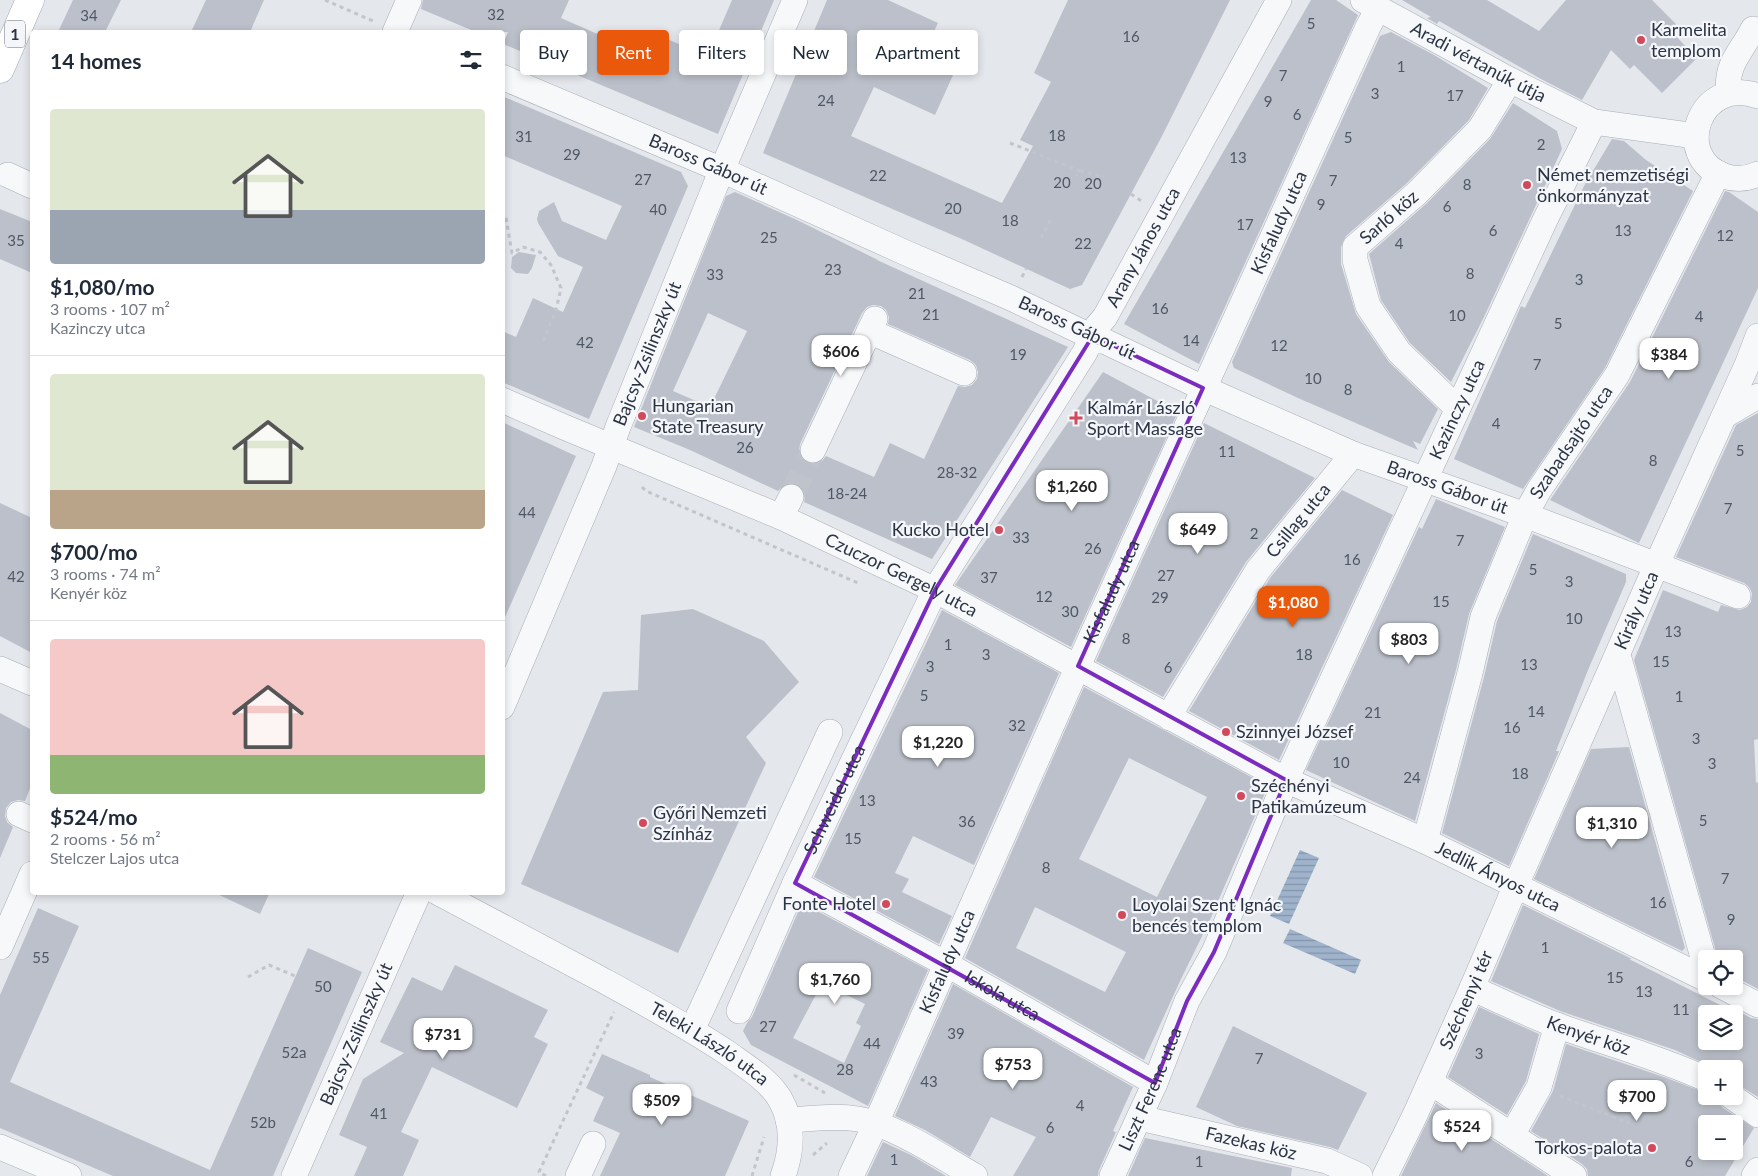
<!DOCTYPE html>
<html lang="en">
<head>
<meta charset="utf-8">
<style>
	body { margin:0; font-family:Lato,sans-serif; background:#f6f6f7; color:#1f2937; height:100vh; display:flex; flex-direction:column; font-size:19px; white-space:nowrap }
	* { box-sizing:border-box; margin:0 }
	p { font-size:16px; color:#747a83 }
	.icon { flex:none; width:28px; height:28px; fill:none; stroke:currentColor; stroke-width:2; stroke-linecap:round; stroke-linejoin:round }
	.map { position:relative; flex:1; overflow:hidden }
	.panel { position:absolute; left:30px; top:30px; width:475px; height:865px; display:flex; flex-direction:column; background:#fff; border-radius:5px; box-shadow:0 2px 8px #0003 }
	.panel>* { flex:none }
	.hud { position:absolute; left:520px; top:30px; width:475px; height:45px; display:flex; gap:10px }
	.controls { position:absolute; left:1698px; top:950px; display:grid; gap:10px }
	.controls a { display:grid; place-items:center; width:45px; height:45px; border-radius:5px; background:#fff; box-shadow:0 2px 8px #0003; font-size:25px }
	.price { position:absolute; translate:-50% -42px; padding:0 11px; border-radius:10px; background:#fff; color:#222; font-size:16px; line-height:32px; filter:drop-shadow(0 1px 2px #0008) }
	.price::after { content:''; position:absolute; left:50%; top:30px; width:15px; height:11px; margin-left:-8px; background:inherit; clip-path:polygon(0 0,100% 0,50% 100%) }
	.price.on { background:#ea580c; color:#fff }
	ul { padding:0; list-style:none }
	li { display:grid; align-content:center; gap:10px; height:265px; padding:0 20px }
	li+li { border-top:1px solid #e0e1e3 }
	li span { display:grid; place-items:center; height:155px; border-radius:5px; color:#555 }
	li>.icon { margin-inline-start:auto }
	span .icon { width:90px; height:90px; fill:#fffc; stroke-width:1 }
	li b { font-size:21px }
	h2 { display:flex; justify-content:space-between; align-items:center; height:60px; padding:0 20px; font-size:21px }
	.pill { padding:0 18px; border-radius:5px; background:#fff; box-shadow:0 2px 8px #0003; font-size:18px; line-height:45px }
	.pill.on { background:#ea580c; color:#fff }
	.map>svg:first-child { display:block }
	.water { fill:url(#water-rules) }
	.building { fill:#bbc0ca; fill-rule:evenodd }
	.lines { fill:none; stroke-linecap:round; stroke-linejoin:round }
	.minor-tunnel { stroke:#bfc3cb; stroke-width:25; stroke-dasharray:25 12; stroke-linecap:butt }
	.minor-casing { stroke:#a9aeb7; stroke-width:26 }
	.major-casing { stroke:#a3abb8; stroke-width:29 }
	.path { stroke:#c2c5cb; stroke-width:3; stroke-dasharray:4 4; stroke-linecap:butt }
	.minor { stroke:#f7f8fa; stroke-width:25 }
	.major { stroke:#fff; stroke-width:28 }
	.marked { fill:none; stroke:#7b2cbf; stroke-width:4; stroke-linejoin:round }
	.poi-dot { fill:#d1495b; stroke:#f4f6f9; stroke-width:2 }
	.labels { text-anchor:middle; stroke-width:4.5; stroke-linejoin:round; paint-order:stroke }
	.number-label { font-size:15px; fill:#4f5766 }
	.shield { fill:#f4f6f9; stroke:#676e7b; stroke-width:1 }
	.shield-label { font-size:16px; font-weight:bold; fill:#2b3445 }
	.poi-label { font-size:18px; fill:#2b3445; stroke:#f4f6f9; text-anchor:start }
	.street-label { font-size:18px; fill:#2b3445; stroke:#f4f6f9 }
</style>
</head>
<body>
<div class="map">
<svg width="1758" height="1176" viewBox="0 0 1758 1176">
	<defs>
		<pattern id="water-rules" width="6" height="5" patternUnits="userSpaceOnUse" patternTransform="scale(1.25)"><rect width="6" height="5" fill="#9fb4cc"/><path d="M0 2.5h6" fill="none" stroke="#8293a7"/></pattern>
	</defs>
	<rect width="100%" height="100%" fill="#e4e7ec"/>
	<path class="water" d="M1300,850L1319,858L1289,924L1270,916Z
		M1290,929L1361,960L1355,974L1283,943Z"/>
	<path class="building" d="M73,0H121L105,32H58Z
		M206,0H264L250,32H191Z
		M423,0H569L561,18L636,51L645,30L708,56L732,0H774L718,134L503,44L508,32H476L421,9Z
		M827,0H888L938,23L926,48L958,64L935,115L874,87L851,136L1002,203L1033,146L1020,140L1051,82L1034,73L1068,0H1230L1161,138L1082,285L1070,289L964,240L763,153Z
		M1311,0H1336L1358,15L1199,364L1124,324Z
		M1402,0H1487L1539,31L1566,0H1652L1676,24L1670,30L1697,58L1662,93L1634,65L1630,69L1611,50L1582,100L1541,79L1439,21L1437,24L1427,18L1431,17Z
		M1391,32L1434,55L1488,88L1469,120L1407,183L1346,236L1341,247V264L1356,314L1389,362L1438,409L1420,444L1413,441L1418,450L1298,398L1234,368L1232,362L1380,36Z
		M502,96L681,172L688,186L589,419L502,382V331L516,337L533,298L563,312L583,267L558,256L538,223L537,219L539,211L554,202L562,221L606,240L622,206L502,155Z
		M1513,103L1557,131L1562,149L1484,317L1451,382L1410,343L1381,300L1369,254L1427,203L1490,139Z
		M1612,139L1624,141L1646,160L1693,191L1605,368L1523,489L1454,459L1521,306L1525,308L1584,186Z
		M1725,191L1729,192L1758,212V288L1639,543L1550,500L1630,382Z
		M735,192L797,220L878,260H877L1068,347L932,559L804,502L805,496L803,490L797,484L790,483L784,485L778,491L690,450L634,427L726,196ZM873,305L881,306L886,310L889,317L888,324L970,360L976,365L978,372L977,379L972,385L965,387L958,386L924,459L890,443L874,477L826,456L821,462L815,464L807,463L801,458L799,451L800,444L862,313L867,307ZM708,313L747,331L710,407L673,391Z
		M0,209L32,222V273L0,259Z
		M519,252L536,255L532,268L528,274L516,273L511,268L512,257Z
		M1103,372L1178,412L1071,647L955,585Z
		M1758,413V739L1754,740L1756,783L1758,782V989L1734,976V959H1718L1634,660L1663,590L1718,612L1721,605L1740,610L1747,607L1751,602L1752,593L1749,587L1744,583L1676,557L1736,425Z
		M502,422L576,456L502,624Z
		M1204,423L1315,478L1246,562L1163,697L1096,661Z
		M1342,490L1393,515L1279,760L1189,711L1270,578Z
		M1436,499L1505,527L1469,614L1456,670L1415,821L1306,770L1419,527L1422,529Z
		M0,503L32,518V653L0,636Z
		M1533,534L1626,574V582L1588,670L1556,751H1559L1509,866L1442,833L1484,677L1497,621Z
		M693,609L764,641L799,682L746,737L766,763L678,953L521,884L603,692L638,690L641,615Z
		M942,610L1059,673L974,865L913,836L895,873L909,879L902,892L952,916L939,944L814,877Z
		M1084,687L1268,786L1209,922L1181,979L1144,1060L965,958ZM1129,758L1207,797L1157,897L1079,859ZM1035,907L1126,952L1105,992L1016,948Z
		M0,713L32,730V783L25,801L18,800L11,802L6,808L5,816L7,822L13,827L0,858Z
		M1629,747L1685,948L1682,951L1534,879L1591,749Z
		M213,892H270L260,914Z
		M802,903L928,970L868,1106L751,1045L743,1031L747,1023L752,1017ZM822,983L865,1004L856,1023L861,1026L844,1063L793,1038Z
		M1523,905L1632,959H1629L1734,1012V1009L1751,1018L1758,1019V1097L1734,1082V1069H1716L1675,1050L1560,1011L1491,981ZM1706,1014H1734V1041H1706Z
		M38,908L79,926L10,1082L210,1170L308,948L362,972L273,1176H113L0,1128V995Z
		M455,965L548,1010L534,1037L548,1044L517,1108L432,1067L401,1132L419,1140L403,1176H354L367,1147L339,1135L363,1079L404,1053L380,1042L412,977L442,991Z
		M953,984L1133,1087L1113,1131L1116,1132L1099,1170L1098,1176H1013L1036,1137L991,1117L970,1157L925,1130L895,1116Z
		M1479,1007L1539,1034L1526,1081L1507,1115L1448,1077Z
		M1233,1026L1367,1093L1338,1150L1330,1147L1237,1126L1196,1107Z
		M1566,1044L1664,1077L1706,1093V1096H1717L1718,1102L1723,1108L1754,1128L1725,1176H1588L1587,1169L1582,1164L1531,1131L1553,1091ZM1706,1124H1734V1151H1706Z
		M602,1054L650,1075V1077L749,1121L725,1176H600L620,1133L593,1121L604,1097L586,1088Z
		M1436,1103L1548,1176H1401Z
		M1145,1138L1292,1168L1291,1176H1128Z
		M883,1142L911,1155L946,1176H867Z"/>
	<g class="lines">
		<path class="minor-tunnel" d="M791,497L813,450"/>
		<defs>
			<g id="minor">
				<path id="s1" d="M1363,0L1510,80L1594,122L1696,136"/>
				<path d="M395,32L409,0"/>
				<path id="s2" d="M502,77L722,170L906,253L1011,298L1092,337L1096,341H1104L1203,388L1353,454L1525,515L1738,596"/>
				<path d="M1729,93C1725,64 1741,53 1753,29"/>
				<path d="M1758,96C1700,75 1671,156 1724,176C1735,180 1747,179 1758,174"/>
				<path d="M8,175L32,186"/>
				<path d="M869,331L964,373"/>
				<path id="s3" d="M502,400L564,427L781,517L935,590L1286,780L1425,841L1706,979"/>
				<path id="s4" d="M1457,408L1399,352L1368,306L1355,260V247L1417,193L1480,129L1510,80"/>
				<path d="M1724,416L1758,396"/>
				<path d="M813,450L875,319"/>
				<path d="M781,517L791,497"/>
				<path d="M1618,655L1706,968"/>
				<path d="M0,669L32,683"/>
				<path id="s5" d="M502,707L604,466L618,427L716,184L795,0"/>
				<path id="s6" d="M1170,718L1176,704L1258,570L1353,454"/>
				<path d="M19,814L32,820"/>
				<path id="s7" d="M1425,841L1470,673L1483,617L1525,515L1539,490L1617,375L1718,173"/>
				<path id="s8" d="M795,883L946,964L1155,1083"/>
				<path id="s9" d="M437,892C489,920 542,948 595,976C639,1000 684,1024 726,1052C744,1065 768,1079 780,1099C794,1123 792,1151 783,1176"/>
				<path d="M0,947L32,874"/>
				<path d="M1721,986L1758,1005"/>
				<path id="s10" d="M1472,988C1500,1001 1527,1014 1556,1025C1606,1043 1658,1057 1706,1079"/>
				<path id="s11" d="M739,1011L795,883L935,590L1085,352L1092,337L1094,330L1105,317L1279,0"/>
				<path d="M692,1030L830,732"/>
				<path d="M1430,1082L1574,1176"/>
				<path d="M1731,1096L1758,1115"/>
				<path id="s12" d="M1140,1118L1327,1161L1360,1176"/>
				<path d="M788,1120C811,1119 835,1115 858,1119C895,1125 941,1157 975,1176"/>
				<path d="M1512,1135L1539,1087L1557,1025"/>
				<path d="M0,1147L69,1176"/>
				<path id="s13" d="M294,1176L419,892"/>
				<path d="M578,1176L593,1144"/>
				<path id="s14" d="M851,1176L876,1123L1078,666L1368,27L1378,8"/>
				<path id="s15" d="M1112,1176L1155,1083L1187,1001L1214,952L1286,780L1545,220L1594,122"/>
				<path id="s16" d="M1385,1176L1415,1115L1472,988L1516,885L1657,564L1747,365L1758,336"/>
				<path d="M1754,1176L1758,1170"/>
			</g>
			<path id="major" d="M0,69L30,0"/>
		</defs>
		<use href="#minor" class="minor-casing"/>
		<use href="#major" class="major-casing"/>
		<path class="path" d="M325,0L373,21
			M1010,143L1080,171L1076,176
			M1080,171L1104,177
			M1131,194L1143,202
			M502,211L506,218L512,253L523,247L540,252L551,265L561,288L556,310L542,344
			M1041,238L1051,219
			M1022,277L1026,269
			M642,487L646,491L858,583
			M248,977L269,965L295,976
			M794,1075L825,1093
			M1560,1096L1629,1123
			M813,1155L827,1143
			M546,1176L539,1172L614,1012
			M752,1176L764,1137"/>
		<use href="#minor" class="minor"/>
		<use href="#major" class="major"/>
	</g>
	<path class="marked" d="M1092,337L1097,343L1104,341L1203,388L1078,666L1286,780L1214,952L1187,1001L1155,1083L795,883L935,590Z"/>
	<g class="poi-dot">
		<circle cx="1641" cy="40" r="5"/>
		<circle cx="1527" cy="185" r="5"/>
		<circle cx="642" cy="416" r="5"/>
		<path d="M1073.5 410.5h5v5h5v5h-5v5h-5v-5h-5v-5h5z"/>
		<circle cx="999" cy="530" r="5"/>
		<circle cx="1226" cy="732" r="5"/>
		<circle cx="1241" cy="796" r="5"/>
		<circle cx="643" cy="823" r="5"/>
		<circle cx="886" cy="904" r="5"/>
		<circle cx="1122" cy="915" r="5"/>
		<circle cx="1652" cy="1148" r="5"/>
	</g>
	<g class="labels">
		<g class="number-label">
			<text x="496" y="20">32</text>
			<text x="89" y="21">34</text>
			<text x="1311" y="29">5</text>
			<text x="1131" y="42">16</text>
			<text x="1401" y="72">1</text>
			<text x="1283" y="81">7</text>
			<text x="1375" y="99">3</text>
			<text x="1455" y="101">17</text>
			<text x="826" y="106">24</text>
			<text x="1268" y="107">9</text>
			<text x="1297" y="120">6</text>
			<text x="1057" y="141">18</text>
			<text x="524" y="142">31</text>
			<text x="1348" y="143">5</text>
			<text x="1541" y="150">2</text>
			<text x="572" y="160">29</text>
			<text x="1238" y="163">13</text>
			<text x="878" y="181">22</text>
			<text x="643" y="185">27</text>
			<text x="1333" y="186">7</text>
			<text x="1062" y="188">20</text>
			<text x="1093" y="189">20</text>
			<text x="1467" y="190">8</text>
			<text x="1321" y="210">9</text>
			<text x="1447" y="212">6</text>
			<text x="953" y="214">20</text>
			<text x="658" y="215">40</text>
			<text x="1010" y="226">18</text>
			<text x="1245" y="230">17</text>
			<text x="1493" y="236">6</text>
			<text x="1623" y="236">13</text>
			<text x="1725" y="241">12</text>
			<text x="769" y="243">25</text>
			<text x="16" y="246">35</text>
			<text x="1083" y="249">22</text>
			<text x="1399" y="249">4</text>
			<text x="833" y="275">23</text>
			<text x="1470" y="279">8</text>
			<text x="715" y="280">33</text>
			<text x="1579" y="285">3</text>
			<text x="917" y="299">21</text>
			<text x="1160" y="314">16</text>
			<text x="931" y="320">21</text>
			<text x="1457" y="321">10</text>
			<text x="1699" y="322">4</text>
			<text x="1558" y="329">5</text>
			<text x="1191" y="346">14</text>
			<text x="585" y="348">42</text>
			<text x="1279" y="351">12</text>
			<text x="1018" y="360">19</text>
			<text x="1537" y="370">7</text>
			<text x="1313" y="384">10</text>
			<text x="1348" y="395">8</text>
			<text x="1496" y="429">4</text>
			<text x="745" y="453">26</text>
			<text x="1740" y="456">5</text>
			<text x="1227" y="457">11</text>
			<text x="1653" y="466">8</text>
			<text x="957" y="478">28-32</text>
			<text x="847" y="499">18-24</text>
			<text x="1728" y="514">7</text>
			<text x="527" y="518">44</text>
			<text x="1254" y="539">2</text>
			<text x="1021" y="543">33</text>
			<text x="1460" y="546">7</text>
			<text x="1093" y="554">26</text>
			<text x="1352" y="565">16</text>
			<text x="1533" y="575">5</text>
			<text x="1166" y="581">27</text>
			<text x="16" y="582">42</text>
			<text x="989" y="583">37</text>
			<text x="1569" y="587">3</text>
			<text x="1044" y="602">12</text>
			<text x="1160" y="603">29</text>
			<text x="1441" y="607">15</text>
			<text x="1070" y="617">30</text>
			<text x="1574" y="624">10</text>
			<text x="1673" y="637">13</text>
			<text x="1126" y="644">8</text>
			<text x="948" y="650">1</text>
			<text x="986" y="660">3</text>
			<text x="1304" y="660">18</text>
			<text x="1661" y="667">15</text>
			<text x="1529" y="670">13</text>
			<text x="930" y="672">3</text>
			<text x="1168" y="673">6</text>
			<text x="924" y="701">5</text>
			<text x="1679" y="702">1</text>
			<text x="1536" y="717">14</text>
			<text x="1373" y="718">21</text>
			<text x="1017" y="731">32</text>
			<text x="1512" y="733">16</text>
			<text x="1696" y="744">3</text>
			<text x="1341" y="768">10</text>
			<text x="1712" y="769">3</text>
			<text x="1520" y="779">18</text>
			<text x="1412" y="783">24</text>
			<text x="867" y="806">13</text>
			<text x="1703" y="826">5</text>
			<text x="967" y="827">36</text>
			<text x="853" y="844">15</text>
			<text x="1046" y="873">8</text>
			<text x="1725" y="884">7</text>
			<text x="1658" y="908">16</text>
			<text x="1731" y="925">9</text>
			<text x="1545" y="953">1</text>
			<text x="41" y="963">55</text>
			<text x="1615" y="983">15</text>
			<text x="323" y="992">50</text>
			<text x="1644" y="997">13</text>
			<text x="1681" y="1015">11</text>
			<text x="768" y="1032">27</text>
			<text x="956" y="1039">39</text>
			<text x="872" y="1049">44</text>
			<text x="294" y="1058">52a</text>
			<text x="1479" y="1059">3</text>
			<text x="1259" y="1064">7</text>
			<text x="845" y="1075">28</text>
			<text x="929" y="1087">43</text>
			<text x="1080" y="1111">4</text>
			<text x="379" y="1119">41</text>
			<text x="263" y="1128">52b</text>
			<text x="1050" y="1133">6</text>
			<text x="894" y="1165">1</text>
			<text x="1199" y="1167">1</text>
			<text x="1689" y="1167">6</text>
		</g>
		<rect class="shield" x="5" y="20.5" width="20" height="27" rx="4"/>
		<g class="shield-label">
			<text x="15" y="40">1</text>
		</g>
		<g class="poi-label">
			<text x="1651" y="36">Karmelita<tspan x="1651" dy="21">templom</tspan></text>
			<text x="1537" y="181">Német nemzetiségi<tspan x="1537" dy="21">önkormányzat</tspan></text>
			<text x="652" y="412">Hungarian<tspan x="652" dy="21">State Treasury</tspan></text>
			<text x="1087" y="414">Kalmár László<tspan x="1087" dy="21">Sport Massage</tspan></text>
			<text x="989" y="536" text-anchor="end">Kucko Hotel</text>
			<text x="1236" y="738">Szinnyei József</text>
			<text x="1251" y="792">Széchényi<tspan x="1251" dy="21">Patikamúzeum</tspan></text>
			<text x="653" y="819">Győri Nemzeti<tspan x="653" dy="21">Színház</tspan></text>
			<text x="876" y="910" text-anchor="end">Fonte Hotel</text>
			<text x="1132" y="911">Loyolai Szent Ignác<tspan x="1132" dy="21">bencés templom</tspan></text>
			<text x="1642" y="1154" text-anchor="end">Torkos-palota</text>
		</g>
		<g class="street-label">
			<text dy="6" stroke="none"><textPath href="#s1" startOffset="131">Aradi vértanúk útja</textPath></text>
			<text dy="6" stroke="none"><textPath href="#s2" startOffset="224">Baross Gábor út</textPath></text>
			<text dy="6" stroke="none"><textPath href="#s4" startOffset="242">Sarló köz</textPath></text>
			<text dy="6" stroke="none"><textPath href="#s14" startOffset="1045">Kisfaludy utca</textPath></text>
			<text dy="6" stroke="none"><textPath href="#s11" startOffset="866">Arany János utca</textPath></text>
			<text transform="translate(1077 328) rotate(25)" y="6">Baross Gábor út</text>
			<text dy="6" stroke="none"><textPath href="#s5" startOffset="382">Bajcsy-Zsilinszky út</textPath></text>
			<text dy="6" stroke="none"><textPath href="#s15" startOffset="841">Kazinczy utca</textPath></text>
			<text dy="6" stroke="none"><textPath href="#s7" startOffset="428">Szabadsajtó utca</textPath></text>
			<text dy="6" stroke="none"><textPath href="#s2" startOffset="1032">Baross Gábor út</textPath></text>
			<text dy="6" stroke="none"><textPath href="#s6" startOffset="236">Csillag utca</textPath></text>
			<text dy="6" stroke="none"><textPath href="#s3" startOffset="436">Czuczor Gergely utca</textPath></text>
			<text dy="6" stroke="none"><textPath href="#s14" startOffset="640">Kisfaludy utca</textPath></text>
			<text dy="6" stroke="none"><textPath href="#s16" startOffset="619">Király utca</textPath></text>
			<text dy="6" stroke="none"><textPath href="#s11" startOffset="232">Schweidel utca</textPath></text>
			<text dy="6" stroke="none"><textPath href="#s3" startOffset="1105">Jedlik Ányos utca</textPath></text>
			<text dy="6" stroke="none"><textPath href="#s14" startOffset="235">Kisfaludy utca</textPath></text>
			<text dy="6" stroke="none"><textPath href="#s8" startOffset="236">Iskola utca</textPath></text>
			<text dy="6" stroke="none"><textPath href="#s16" startOffset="194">Széchenyi tér</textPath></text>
			<text dy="6" stroke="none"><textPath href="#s13" startOffset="155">Bajcsy-Zsilinszky út</textPath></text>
			<text dy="6" stroke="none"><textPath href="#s10" startOffset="126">Kenyér köz</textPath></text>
			<text dy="6" stroke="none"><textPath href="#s9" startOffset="312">Teleki László utca</textPath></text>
			<text dy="6" stroke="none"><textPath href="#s15" startOffset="95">Liszt Ferenc utca</textPath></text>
			<text dy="6" stroke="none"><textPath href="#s12" startOffset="114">Fazekas köz</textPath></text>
		</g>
	</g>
</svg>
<div class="controls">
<a><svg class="icon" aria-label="locate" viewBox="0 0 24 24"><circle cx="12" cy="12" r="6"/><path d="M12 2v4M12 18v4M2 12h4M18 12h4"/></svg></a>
<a><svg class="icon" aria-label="layers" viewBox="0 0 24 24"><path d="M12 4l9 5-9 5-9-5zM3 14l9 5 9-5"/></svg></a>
<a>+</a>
<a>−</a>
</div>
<b class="price" style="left:841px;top:377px">$606</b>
<b class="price" style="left:1669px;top:380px">$384</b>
<b class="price" style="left:1072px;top:512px">$1,260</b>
<b class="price" style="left:1198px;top:555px">$649</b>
<b class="price on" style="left:1293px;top:628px">$1,080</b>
<b class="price" style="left:1409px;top:665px">$803</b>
<b class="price" style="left:938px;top:768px">$1,220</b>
<b class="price" style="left:1612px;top:849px">$1,310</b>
<b class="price" style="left:835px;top:1005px">$1,760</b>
<b class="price" style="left:443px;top:1060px">$731</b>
<b class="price" style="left:1013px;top:1090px">$753</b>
<b class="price" style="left:1637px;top:1122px">$700</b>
<b class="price" style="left:662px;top:1126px">$509</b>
<b class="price" style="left:1462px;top:1152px">$524</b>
<div class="hud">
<a class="pill">Buy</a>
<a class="pill on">Rent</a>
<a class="pill">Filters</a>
<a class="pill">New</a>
<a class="pill">Apartment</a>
</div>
<section class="panel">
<h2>14 homes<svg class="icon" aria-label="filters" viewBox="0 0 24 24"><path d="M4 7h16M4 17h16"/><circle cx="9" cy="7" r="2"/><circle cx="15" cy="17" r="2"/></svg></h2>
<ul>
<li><span style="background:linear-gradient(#dfe7d0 65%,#9aa5b1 0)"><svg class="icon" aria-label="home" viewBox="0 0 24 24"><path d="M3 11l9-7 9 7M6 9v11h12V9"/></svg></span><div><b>$1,080/mo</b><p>3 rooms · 107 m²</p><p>Kazinczy utca</p></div></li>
<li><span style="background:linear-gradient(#dfe7d0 75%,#b9a48a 0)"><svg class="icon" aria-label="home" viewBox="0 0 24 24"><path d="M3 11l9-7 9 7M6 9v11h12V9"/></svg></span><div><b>$700/mo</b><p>3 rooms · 74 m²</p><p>Kenyér köz</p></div></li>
<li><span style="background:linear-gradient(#f6c9c9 75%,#8fb573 0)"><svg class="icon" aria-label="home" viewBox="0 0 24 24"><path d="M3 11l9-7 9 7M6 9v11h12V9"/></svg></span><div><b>$524/mo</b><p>2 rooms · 56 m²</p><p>Stelczer Lajos utca</p></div></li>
</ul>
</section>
</div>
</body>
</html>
